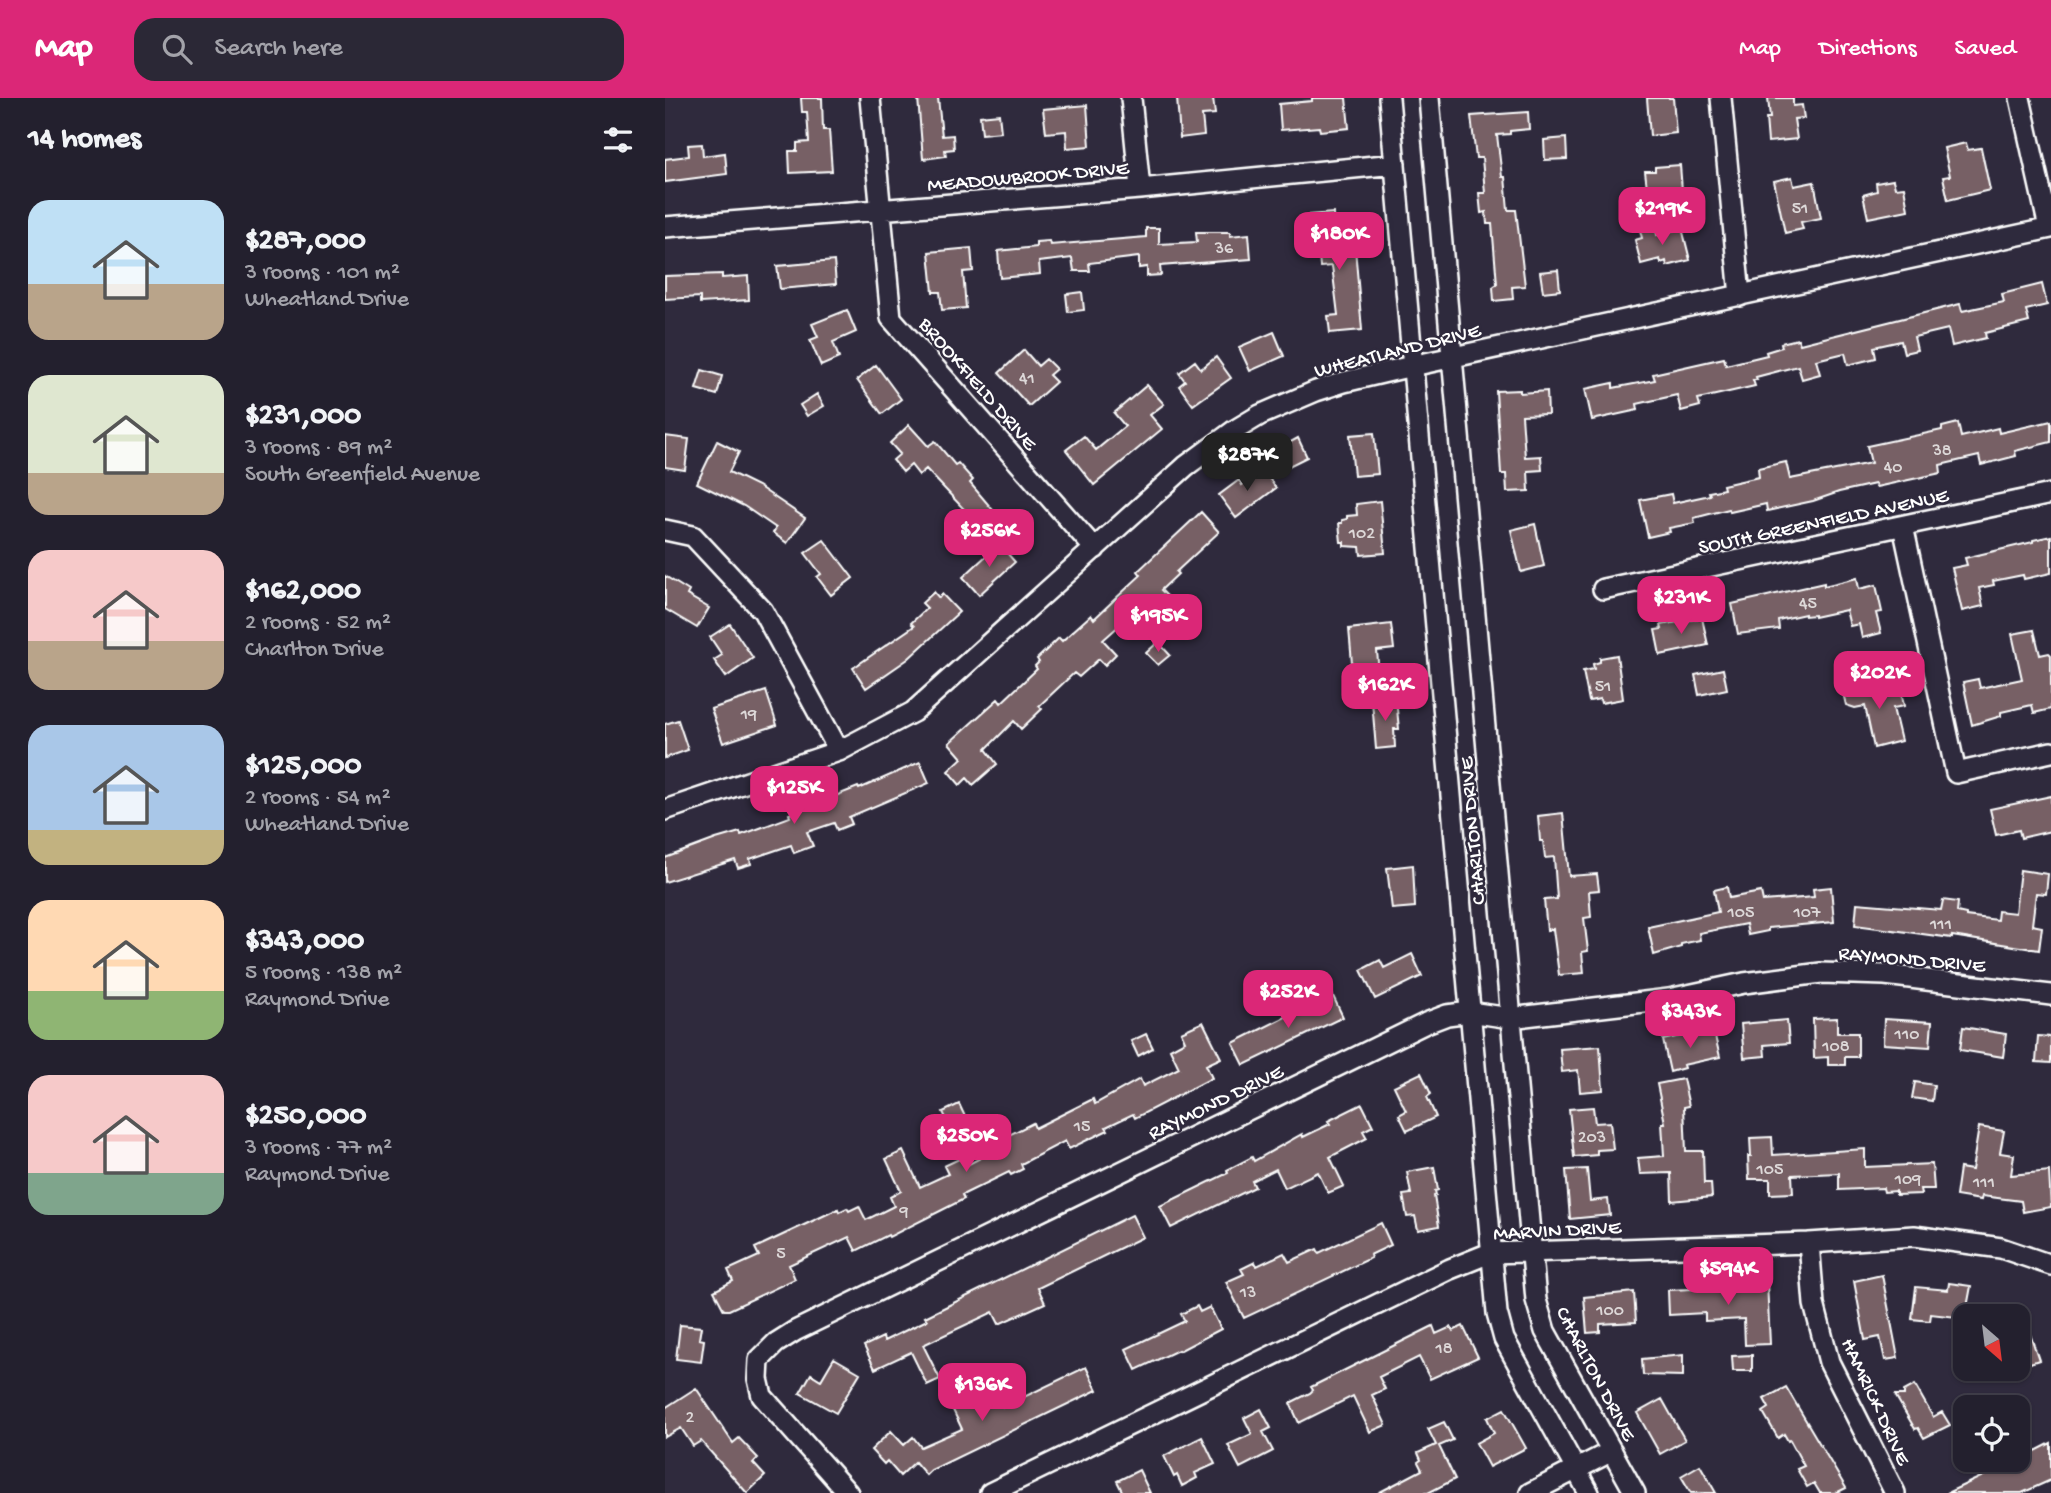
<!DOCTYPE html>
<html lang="en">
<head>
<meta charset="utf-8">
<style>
	body { margin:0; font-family:"Gochi Hand",sans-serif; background:#2b2836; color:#f1f3f6; height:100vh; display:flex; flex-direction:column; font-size:26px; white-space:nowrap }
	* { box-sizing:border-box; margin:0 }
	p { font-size:23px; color:#a3a3aa }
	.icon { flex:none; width:38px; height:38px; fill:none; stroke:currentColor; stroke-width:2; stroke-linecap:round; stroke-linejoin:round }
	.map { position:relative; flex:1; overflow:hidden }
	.panel { display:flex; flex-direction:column; background:#23202e; width:665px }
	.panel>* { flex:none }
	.needle { width:46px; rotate:152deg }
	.fabs { position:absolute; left:1288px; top:1206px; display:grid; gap:14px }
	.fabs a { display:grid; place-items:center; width:77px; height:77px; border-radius:14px; background:#23202e; box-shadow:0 2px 5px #0004,0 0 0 2px #403e4a; font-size:35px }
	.price { position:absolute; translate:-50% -60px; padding:0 16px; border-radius:14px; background:#db2777; color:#fff; font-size:23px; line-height:46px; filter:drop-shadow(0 2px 4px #0008) }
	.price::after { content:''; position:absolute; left:50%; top:42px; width:21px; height:16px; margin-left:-10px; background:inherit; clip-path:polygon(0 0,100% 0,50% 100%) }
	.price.on { background:#222; color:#fff }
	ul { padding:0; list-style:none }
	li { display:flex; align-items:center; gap:21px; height:175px; padding:0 28px }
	li span { display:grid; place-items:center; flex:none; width:196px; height:140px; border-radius:21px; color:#555 }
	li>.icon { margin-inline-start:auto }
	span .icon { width:84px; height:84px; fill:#fffc; stroke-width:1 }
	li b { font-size:30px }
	h2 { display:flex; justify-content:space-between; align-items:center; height:84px; padding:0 28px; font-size:30px }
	header { display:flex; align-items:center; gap:42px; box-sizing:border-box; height:98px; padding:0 35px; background:#db2777; color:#fff }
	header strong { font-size:33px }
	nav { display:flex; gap:38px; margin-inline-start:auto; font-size:24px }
	.search { width:490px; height:63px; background:#2b2836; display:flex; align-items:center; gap:18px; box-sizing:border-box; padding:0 24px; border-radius:21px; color:#a3a3aa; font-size:26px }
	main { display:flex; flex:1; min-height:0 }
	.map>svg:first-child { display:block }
	.building { fill:#776165; stroke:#fff; stroke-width:2 }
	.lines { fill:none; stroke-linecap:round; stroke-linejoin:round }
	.minor-casing { stroke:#fff; stroke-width:24 }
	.minor { stroke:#2f2a3d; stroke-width:19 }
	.labels { text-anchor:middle; stroke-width:5; stroke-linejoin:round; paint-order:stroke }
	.number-label { font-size:18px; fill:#ddd8d8 }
	.street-label { font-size:21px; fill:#fff; stroke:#2f2a3d }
</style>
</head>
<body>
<header>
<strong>Map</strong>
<div class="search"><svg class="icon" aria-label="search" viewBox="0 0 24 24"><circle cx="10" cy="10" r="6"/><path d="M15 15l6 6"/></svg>Search here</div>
<nav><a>Map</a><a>Directions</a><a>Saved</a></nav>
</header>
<main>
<section class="panel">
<h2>14 homes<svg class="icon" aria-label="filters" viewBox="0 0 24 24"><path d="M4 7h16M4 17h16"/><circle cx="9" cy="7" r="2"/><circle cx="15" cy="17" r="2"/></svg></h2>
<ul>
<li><span style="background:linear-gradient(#bfe0f5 60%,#b9a48a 0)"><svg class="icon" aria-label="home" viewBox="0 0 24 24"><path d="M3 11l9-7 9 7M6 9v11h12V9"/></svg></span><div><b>$287,000</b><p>3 rooms · 101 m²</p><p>Wheatland Drive</p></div></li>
<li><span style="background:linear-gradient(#dfe7d0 70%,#b9a48a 0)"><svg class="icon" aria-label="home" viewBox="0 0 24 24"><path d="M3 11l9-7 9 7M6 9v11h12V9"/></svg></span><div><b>$231,000</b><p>3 rooms · 89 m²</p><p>South Greenfield Avenue</p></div></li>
<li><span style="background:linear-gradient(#f6c9c9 65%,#b9a48a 0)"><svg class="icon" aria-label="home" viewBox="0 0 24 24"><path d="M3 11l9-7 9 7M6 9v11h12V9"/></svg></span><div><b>$162,000</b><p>2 rooms · 52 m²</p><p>Charlton Drive</p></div></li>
<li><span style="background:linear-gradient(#a9c7e8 75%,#c2b280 0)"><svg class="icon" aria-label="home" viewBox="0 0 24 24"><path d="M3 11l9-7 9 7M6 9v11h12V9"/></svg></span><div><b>$125,000</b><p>2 rooms · 54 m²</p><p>Wheatland Drive</p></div></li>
<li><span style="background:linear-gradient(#ffd9b3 65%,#8fb573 0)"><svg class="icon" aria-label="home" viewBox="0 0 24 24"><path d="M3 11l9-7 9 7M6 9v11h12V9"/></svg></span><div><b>$343,000</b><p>5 rooms · 138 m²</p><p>Raymond Drive</p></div></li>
<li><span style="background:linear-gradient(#f6c9c9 70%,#7fa58c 0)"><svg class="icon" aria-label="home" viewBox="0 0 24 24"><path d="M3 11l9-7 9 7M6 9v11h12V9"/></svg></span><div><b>$250,000</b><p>3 rooms · 77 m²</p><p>Raymond Drive</p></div></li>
</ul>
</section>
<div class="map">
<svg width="1386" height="1395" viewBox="0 0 1386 1395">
	<rect width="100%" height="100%" fill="#2f2a3d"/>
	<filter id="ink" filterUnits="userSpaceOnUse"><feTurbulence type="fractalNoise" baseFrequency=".0143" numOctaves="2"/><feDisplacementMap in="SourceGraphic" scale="14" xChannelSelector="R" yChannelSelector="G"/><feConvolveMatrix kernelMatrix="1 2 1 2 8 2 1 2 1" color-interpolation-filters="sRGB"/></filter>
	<g filter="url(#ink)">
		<path class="building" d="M136,0H157L158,32H164L167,73L125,75L124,53H132V45L144,44L142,14H137Z
			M253,0H273L277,38L288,37L289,51L280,52L281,58L258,61Z
			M512,0H548L550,16L537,17L539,37L515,40Z
			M647,0H681L684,30L655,33L654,29L616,32L614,6L647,3Z
			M982,0H1008L1011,35L985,38Z
			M1103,0H1128V8L1137,7L1139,20L1129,21L1132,41L1103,44L1101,20H1105Z
			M422,7L425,48L402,50L401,33L381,35L378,11Z
			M863,14L864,31L845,33V36L832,37L837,79H840L843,112H851L860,188L847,189L848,201L829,203L828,189L832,186L827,126H822L821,114L816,115L814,95H820L817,60H811L806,18Z
			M334,16L336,34L317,36L315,18Z
			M901,40L902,61L880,62L879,42Z
			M1301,45L1303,52L1316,50L1325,92L1283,102L1278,79L1285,78L1279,50Z
			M37,46L38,58L60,55L62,76L0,84V61L24,58L23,47Z
			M1015,67L1018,105L993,107L991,89L982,90L980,73H990V69Z
			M1127,79L1129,88L1149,84L1156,120L1136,124L1138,131L1120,135L1109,83Z
			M1228,82L1230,90L1239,89L1243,112L1203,120L1198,97L1212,93L1211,85Z
			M668,115L670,139L689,138L697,232L665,235L663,218L673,217L667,168L655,169L653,146L647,147L644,117Z
			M990,128L992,137L1017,130L1025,162L1002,168L1001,163L996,165L995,161L976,166L970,142L977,140L975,132Z
			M481,130H494V146L532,144L531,134H565V138L584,136L586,161L495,168L496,177L482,178V169L474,170V159L424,165L425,173H409L407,160L374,164L375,176L335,180L333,153L371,149V144L384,143L385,147L481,139Z
			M306,150L308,173L298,174L301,210L277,212L275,194H268L264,154Z
			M169,163L171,186L115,191L112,168Z
			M893,172L895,192L878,194L875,174Z
			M57,176V180L83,178L84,202L35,205V199L0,201V178Z
			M1377,186L1382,207L1361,212L1364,224L1320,235L1321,240L1287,248L1283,231L1249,239L1252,252L1239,255L1236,243L1209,249L1211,260L1183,267L1180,255L1151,262L1155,276L1137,281L1133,268L1091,279L1092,282H1088L1090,288L1033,301L1035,308L1016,313L1012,297L972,306L973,312L927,322L920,291L948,285V290L990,282L988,276L1059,260L1061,267L1102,257L1101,254L1117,249L1116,245L1133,241L1135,246L1295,206L1297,213L1339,204L1337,196Z
			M417,194L419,212L403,214L401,196Z
			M182,212L191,234L168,244L174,260L156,268L145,242L153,239L147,226Z
			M609,234L619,258L585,273L574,249Z
			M359,252L373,268L381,261L391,271L384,277L391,284L364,308L334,275Z
			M551,259L566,280L528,307L514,288L520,283L514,275L530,263L536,271Z
			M211,267L236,301L217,316L192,282Z
			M37,272L57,278L52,297L31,291Z
			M482,287L499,306L485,317L497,331L429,387L401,352L419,338L431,352L460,328L449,315Z
			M855,292V295L882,293L883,316L857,317L860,359L876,358L877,372L863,373L864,393L842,394L841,376H836L831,293Z
			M152,296L159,308L142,318L135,307Z
			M1386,323V344L1350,353L1351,358L1316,367L1314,358L1275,367L1276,375L1211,389L1210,386L1174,394L1148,403L1102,413L1101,406L1065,414L1064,411L1029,420L1030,425L1004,430L1005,434L983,439L975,402L1006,396L1008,405L1045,397L1044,394L1059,391L1058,387L1094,379L1093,370L1121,364L1125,381L1206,365L1202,348L1277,332V329L1293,325L1296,339L1333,330L1334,335Z
			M244,327L263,348L270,343L290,367L293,365L308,382L305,385L344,431L330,444L261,371L254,377L246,367L238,374L228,362L235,356L225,345Z
			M709,335L713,376L689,378L685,337Z
			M0,338L24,341L20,372L0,369Z
			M633,340L642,359L618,371L609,353Z
			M52,343L74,354L64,374L93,388L140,420L122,445L108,435L111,430L79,408L32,385Z
			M598,372L611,390L571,420L554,397L574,382L577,387Z
			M715,403L720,455L696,457L695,449L679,448V444H676L674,425H677V422L682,421V418L692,417L691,406Z
			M536,414L554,434L511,474L513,476L496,492L503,499L491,509L485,502L475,509L438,542L451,556L440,567L434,561L414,579L409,575L374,608L377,611L356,631L349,623L321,651L332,666L308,687L302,680L295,687L283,673L297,660L284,645L333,601L336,605L372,571L370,568L374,564L372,561L394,540L397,543L426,517L429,521L448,503L476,477L473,473Z
			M870,426L879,468L856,474L846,432Z
			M1386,438V475L1359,481L1358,477L1328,483L1329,487L1314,490L1318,508L1297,513L1287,470L1302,467L1300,460L1368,444V442Z
			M159,442L188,480L166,497L152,479L156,476L140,455Z
			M334,446L350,464L314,497L298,479Z
			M0,478L24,493L22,497L44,510L32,530L0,511Z
			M1192,480L1194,491L1211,487L1217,514L1211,515L1216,535L1197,540L1194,526L1185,528L1181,512L1149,519V517L1140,518V516L1113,522L1114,531L1073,536L1067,506L1159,485V488Z
			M269,494L274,500L277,496L294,514L243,561L201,590L188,570L249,528L246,525L262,510L257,505Z
			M1037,520L1043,547L995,557L990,532L997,531L996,527Z
			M65,526L88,560L61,579L49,562L57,557L45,539Z
			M726,526L729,551L712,553L715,586L689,588L684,531Z
			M1369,532L1375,557L1384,555L1386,557V611L1369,615L1367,607L1336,614V618L1307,627L1298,584L1313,581L1315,590L1357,581L1347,536Z
			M493,544L505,557L493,567L481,555Z
			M952,557L958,601L936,605L935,601L924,603L918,573L929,571L928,566L935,564V560Z
			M1058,571L1062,591L1034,597L1030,577Z
			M1234,583L1239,608L1228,610L1236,643L1209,650L1200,608L1190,610L1181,607L1179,599L1187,592L1198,589L1199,592Z
			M101,593L112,627L58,645L46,611Z
			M731,601L734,631H729L730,649L711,651L707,603Z
			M13,622L23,652L0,660V626Z
			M255,664L264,685L184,719L187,726L172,732L169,725L142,734L148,748L129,755L126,747L85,761L86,766L73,770L70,762L0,784V760L51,741L75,734L76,737L125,719L124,716L193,689L194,691Z
			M1386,698V733L1356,740L1354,732L1331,737L1325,711Z
			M898,715L904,778L932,776L934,792L924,793L926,819L919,820L923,853L917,854L919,875L894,877L888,831L882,832L879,802L892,801L889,759L880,760L878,743H875L873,718Z
			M748,767L750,809L727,811L722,770Z
			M1355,772L1383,776L1381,796L1371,795L1367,827L1377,829L1374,852L1287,838V840L1190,827L1192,805L1276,812L1278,802L1293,804L1292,814L1301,816V818L1332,822L1333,813L1350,815Z
			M1062,789L1064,800L1096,794L1098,803L1149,799L1148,791L1166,789L1169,824L1103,830V833L1083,837L1081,826L1034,835L1035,842L1016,846V849L989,857L983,829L1053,814L1049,792Z
			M747,856L757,878L710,901L696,872L715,862L719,870Z
			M667,896L678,919L579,967L568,945Z
			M1172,920V935H1193V959H1180V967H1163V959L1149,960L1148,921Z
			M1219,921L1267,924L1265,949L1218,946Z
			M1122,922L1124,945L1099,947L1100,958L1079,960L1076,926Z
			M538,924L556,960L541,967L547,980L470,1020L468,1016L441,1029L443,1032L404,1051L400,1043L356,1066L358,1071L346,1077L344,1074L297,1097L299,1101L224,1139L223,1137L191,1153L184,1139L124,1167L130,1181L64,1212H59L49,1193L68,1183L63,1172L94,1158L90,1150L173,1111L174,1114L182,1110L184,1113L194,1108L201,1122L229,1108L225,1099L236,1093L221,1061L238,1053L255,1089L283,1076L279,1068L296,1060L300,1068L333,1051L324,1034L337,1028L342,1038L368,1025L370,1030L428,1001L430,1006L475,981L478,988L514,970L505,951L520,943L516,934Z
			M1298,929L1341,936L1338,959L1295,952Z
			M1049,934L1055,959L1018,967L1019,970L1005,974L998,942L1024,936L1025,940Z
			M481,936L488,950L473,958L466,943Z
			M1373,938L1386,939V965L1371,964Z
			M935,948L938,992L915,994L913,972L897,974L895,951Z
			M756,975L766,996L762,999L771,1019L742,1033L734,1017L741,1013L729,988Z
			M1018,981L1024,1008L1019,1009L1021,1053H1038L1039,1085H1046L1047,1099L1007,1103L1006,1075L975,1076L973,1060L999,1058L997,1025H1000L992,986Z
			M1250,984L1269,987L1267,1003L1247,1000Z
			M294,1006L305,1029L289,1037L278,1014Z
			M697,1006L708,1028L698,1033L702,1040L665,1059L679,1088L663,1095L653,1074L620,1090L611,1071L587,1083L590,1089L506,1130L495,1108L563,1075L562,1072L587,1059L589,1063L637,1036L638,1039L665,1026L663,1023Z
			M928,1009L930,1025L945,1024L948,1051L932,1052V1057L909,1059L904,1011Z
			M1314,1029L1339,1033L1335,1055L1349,1057L1346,1077L1384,1073L1386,1109L1358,1114L1356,1103L1317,1098L1316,1102L1291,1098L1295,1070L1307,1072Z
			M1107,1039L1108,1057L1200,1051V1069L1267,1066L1269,1091H1255L1256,1096L1231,1097V1093L1219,1094L1218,1090L1174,1092V1075L1127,1077L1128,1095L1105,1096V1081H1084L1083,1058H1086L1085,1040Z
			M769,1069L773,1092L770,1093L771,1097L769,1098L774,1128L753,1132L750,1118L742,1119L738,1097L746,1096L742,1074Z
			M922,1071L925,1103L943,1101L945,1117L905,1121L901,1072Z
			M467,1117L478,1139L373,1190L380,1205L334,1226L328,1214L258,1247L275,1281L262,1287L246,1254L210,1271L199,1248L218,1239L219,1243L262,1222L260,1219Z
			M716,1125L726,1147L705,1157L706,1160L579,1220L561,1184L579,1176L576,1171L590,1164L592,1168L619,1155L624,1164L652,1151L654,1155Z
			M1217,1177L1233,1260L1220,1262L1215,1239L1200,1242L1189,1183Z
			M1102,1184L1105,1246L1080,1247L1079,1221L1040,1223V1215L1004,1217L1003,1192L1078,1189L1077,1185Z
			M1284,1185L1306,1188L1300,1220L1266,1216L1265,1223L1247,1221L1251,1189L1283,1192Z
			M969,1194L971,1224L935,1226V1234L922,1235L919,1199Z
			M1353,1207H1355L1374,1262L1353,1269Z
			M532,1208L535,1214L545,1209L556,1231L514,1253L513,1252L471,1272L461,1251L520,1223L516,1216Z
			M15,1227L36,1229L34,1241L39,1242L36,1264L11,1261Z
			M768,1228L771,1236L786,1229L788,1233L798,1228L813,1259L765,1281L754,1259L714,1279L720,1291L707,1297L721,1327L705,1334L688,1298L634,1325L625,1305L645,1295L648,1292L646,1289Z
			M1018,1257V1278L978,1277L977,1261Z
			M1087,1257V1273H1068L1067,1258Z
			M169,1260L195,1275L171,1315L135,1295L146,1276L156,1282Z
			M421,1269L432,1292L266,1372L261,1377L250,1364L235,1378L222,1363L219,1366L206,1352L226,1333L239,1347L248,1339L256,1349L297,1331L279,1293L300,1283L313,1309L333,1300L338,1309Z
			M1250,1287L1268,1319L1277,1314L1285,1327L1259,1340L1253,1330L1250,1331L1230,1297H1239V1293Z
			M1121,1289L1181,1390L1171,1395H1155L1149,1385L1142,1389L1132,1371L1139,1368L1125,1342L1123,1343L1119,1336L1113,1340L1098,1314L1104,1310L1099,1301Z
			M31,1290L68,1345L74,1340L93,1360L88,1365L100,1378L82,1395L36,1343L28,1348L16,1330L0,1339V1310Z
			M997,1301L1020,1342L995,1356L972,1315Z
			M596,1311L606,1330L598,1334L608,1353L575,1370L563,1347L587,1336L579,1320Z
			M839,1311L861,1350L824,1369L811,1345L829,1335L822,1320Z
			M779,1324L788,1342L774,1348L790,1381L763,1395H713L757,1372L753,1364L756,1362L753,1355L771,1347L763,1331Z
			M537,1339L550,1366L530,1375L532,1380L517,1388L512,1377L509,1379L499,1358Z
			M1386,1345V1382L1357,1395H1282L1335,1370L1331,1362H1353Z
			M1035,1367L1051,1395H1026L1016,1378Z
			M474,1372L485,1395H458L452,1383Z"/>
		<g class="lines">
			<defs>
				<path id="minor" d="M205,0L226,220L430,451
					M466,0L475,91
					M724,0L832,1215L839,1241L924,1395
					M764,0L871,1202L880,1233L970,1395
					M1056,0L1075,198
					M1355,0L1384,130
					M0,129L475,91L730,66
					M1238,428L1291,675L1386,654
					M0,432L28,438L98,513L174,653
					M938,491L1386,396
					M0,712L174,653L248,614L521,368L570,332L595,317L651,293L679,284L747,268L1386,130
					M1144,1145L1149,1206L1164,1264L1230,1395
					M183,1395L97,1298L93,1281L94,1262L111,1245L130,1233L761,925L782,917L805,914L845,920L1004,901L1079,885L1156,875L1220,877L1386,897
					M325,1395L785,1171L825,1155L1144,1145L1249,1138L1336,1150L1386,1167
					M865,1395L947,1353"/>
			</defs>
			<use href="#minor" class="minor-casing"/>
			<use href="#minor" class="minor"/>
		</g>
	</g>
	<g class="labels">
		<g class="number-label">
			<text x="1135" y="115">51</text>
			<text x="559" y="155">36</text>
			<text x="362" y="285">41</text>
			<text x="1277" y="357">38</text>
			<text x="1228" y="374">40</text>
			<text x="697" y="440">102</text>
			<text x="1143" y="510">45</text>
			<text x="938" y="593">51</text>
			<text x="84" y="621">19</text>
			<text x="1076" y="819">105</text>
			<text x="1142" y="819">107</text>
			<text x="1276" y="831">111</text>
			<text x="1242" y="941">110</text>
			<text x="1171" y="953">108</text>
			<text x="417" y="1033">15</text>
			<text x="927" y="1044">203</text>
			<text x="1105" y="1076">105</text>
			<text x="1243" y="1086">109</text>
			<text x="1319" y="1089">111</text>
			<text x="239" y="1118">9</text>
			<text x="116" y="1160">5</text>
			<text x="583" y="1199">13</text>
			<text x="945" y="1217">100</text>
			<text x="779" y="1255">18</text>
			<text x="25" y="1324">2</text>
		</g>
		<g class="street-label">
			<text transform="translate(363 77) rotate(-5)" y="7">MEADOWBROOK DRIVE</text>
			<text transform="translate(732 251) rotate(-14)" y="7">WHEATLAND DRIVE</text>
			<text transform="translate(314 285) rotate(49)" y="7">BROOKFIELD DRIVE</text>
			<text transform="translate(1158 422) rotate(-12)" y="7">SOUTH GREENFIELD AVENUE</text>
			<text transform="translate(806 733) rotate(-95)" y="7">CHARLTON DRIVE</text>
			<text transform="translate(1247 860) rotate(5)" y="7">RAYMOND DRIVE</text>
			<text transform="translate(550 1003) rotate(-26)" y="7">RAYMOND DRIVE</text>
			<text transform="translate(892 1131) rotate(-3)" y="7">MARVIN DRIVE</text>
			<text transform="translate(932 1275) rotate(62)" y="7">CHARLTON DRIVE</text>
			<text transform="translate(1212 1303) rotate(65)" y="7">HAMRICK DRIVE</text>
		</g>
	</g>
</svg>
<div class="fabs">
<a><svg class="needle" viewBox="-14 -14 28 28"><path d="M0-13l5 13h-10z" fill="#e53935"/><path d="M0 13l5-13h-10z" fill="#a3a3aa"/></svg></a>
<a><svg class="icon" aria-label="locate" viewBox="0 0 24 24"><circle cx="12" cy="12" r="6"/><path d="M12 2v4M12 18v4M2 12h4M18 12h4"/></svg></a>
</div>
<b class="price" style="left:997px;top:149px">$219K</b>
<b class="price" style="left:674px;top:174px">$180K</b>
<b class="price on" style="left:582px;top:395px">$287K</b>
<b class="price" style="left:324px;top:471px">$256K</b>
<b class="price" style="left:1016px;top:538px">$231K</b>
<b class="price" style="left:493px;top:556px">$195K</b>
<b class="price" style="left:1214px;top:613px">$202K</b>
<b class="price" style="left:720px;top:625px">$162K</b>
<b class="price" style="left:129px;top:728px">$125K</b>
<b class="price" style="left:623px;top:932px">$252K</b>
<b class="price" style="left:1025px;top:952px">$343K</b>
<b class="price" style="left:301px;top:1076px">$250K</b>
<b class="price" style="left:1063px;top:1209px">$594K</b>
<b class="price" style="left:317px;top:1325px">$136K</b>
</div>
</main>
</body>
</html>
